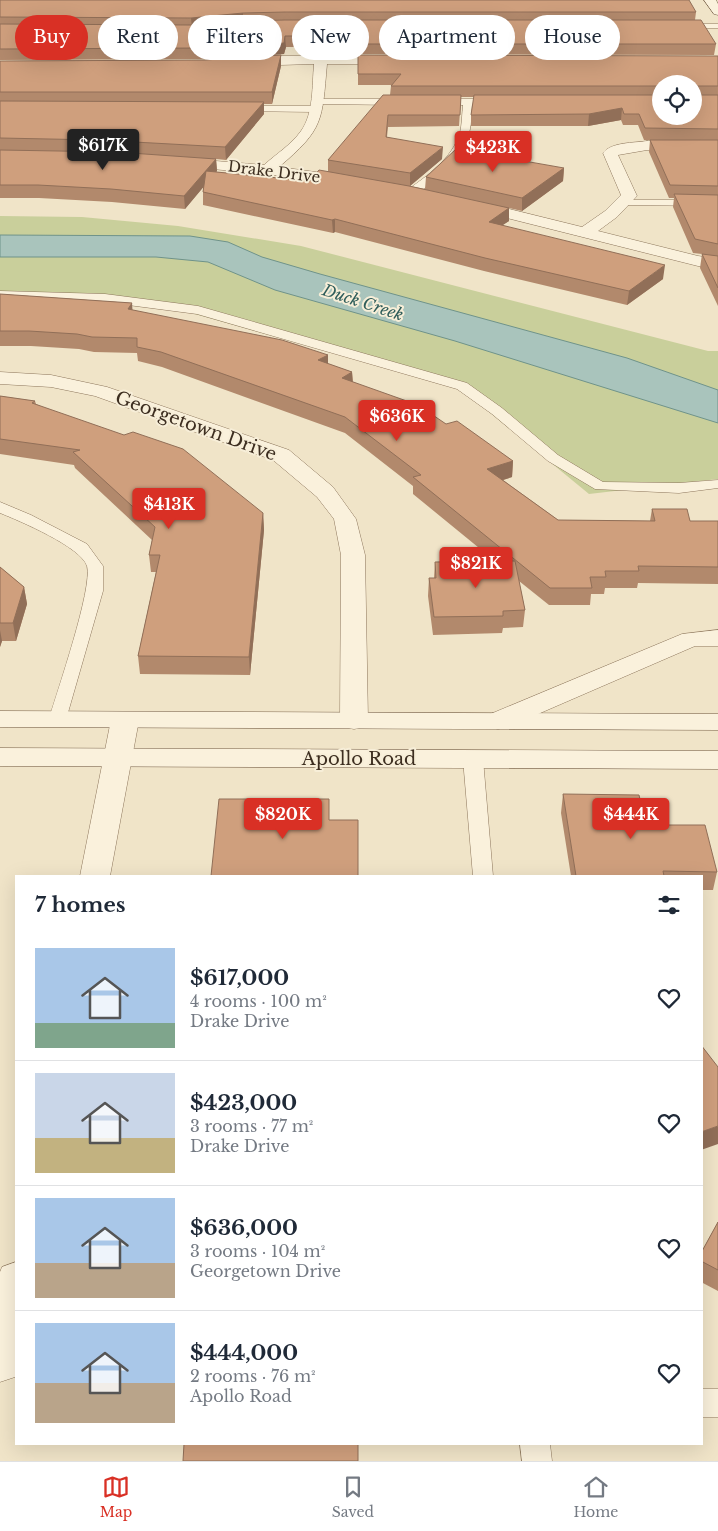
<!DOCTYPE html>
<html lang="en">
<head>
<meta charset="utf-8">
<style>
	body { margin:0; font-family:"Libre Baskerville",serif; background:#f6f6f7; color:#1f2937; height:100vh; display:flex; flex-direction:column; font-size:19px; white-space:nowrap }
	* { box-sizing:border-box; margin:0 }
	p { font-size:16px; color:#747a83 }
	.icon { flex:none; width:28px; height:28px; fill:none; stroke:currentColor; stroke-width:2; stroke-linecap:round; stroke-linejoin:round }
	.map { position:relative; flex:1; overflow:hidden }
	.sheet { position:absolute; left:15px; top:875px; width:688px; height:570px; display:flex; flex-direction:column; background:#fff; border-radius:0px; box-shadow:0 5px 20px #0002 }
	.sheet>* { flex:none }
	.guide { position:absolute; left:15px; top:15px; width:689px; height:45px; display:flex; gap:10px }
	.buttons { position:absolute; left:652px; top:75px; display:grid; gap:10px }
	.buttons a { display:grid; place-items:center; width:50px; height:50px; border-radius:50%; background:#fff; box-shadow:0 5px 20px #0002; font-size:25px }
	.price { position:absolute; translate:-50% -42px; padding:0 11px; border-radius:5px; background:#d93025; color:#fff; font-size:16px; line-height:32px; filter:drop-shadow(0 1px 2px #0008) }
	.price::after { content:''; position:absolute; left:50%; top:30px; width:15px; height:11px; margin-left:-8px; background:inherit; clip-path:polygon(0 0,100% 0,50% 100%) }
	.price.on { background:#222; color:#fff }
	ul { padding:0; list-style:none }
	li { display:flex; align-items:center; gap:15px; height:125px; padding:0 20px }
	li+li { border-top:1px solid #e0e1e3 }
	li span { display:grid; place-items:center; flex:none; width:140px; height:100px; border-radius:0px; color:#555 }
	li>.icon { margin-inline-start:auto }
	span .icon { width:60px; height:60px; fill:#fffc; stroke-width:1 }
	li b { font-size:21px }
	h2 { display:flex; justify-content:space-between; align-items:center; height:60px; padding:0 20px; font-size:21px }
	.pill { padding:0 18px; border-radius:22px; background:#fff; box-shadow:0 5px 20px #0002; font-size:18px; line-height:45px }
	.pill.on { background:#d93025; color:#fff }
	.menu { display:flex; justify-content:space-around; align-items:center; height:70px; border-top:1px solid #e0e1e3; background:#fff; font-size:14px; color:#747a83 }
	.menu a { display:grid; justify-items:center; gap:2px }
	.menu .on { color:#d93025 }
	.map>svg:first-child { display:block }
	.green { fill:#c9cf9b }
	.water { fill:#a9c4bc; stroke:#6f938a }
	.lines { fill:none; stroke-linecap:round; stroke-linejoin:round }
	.lane-casing { stroke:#8d765c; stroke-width:1 }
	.street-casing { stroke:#8d765c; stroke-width:1 }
	.secondary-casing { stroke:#6f573f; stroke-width:1 }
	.lane { fill:#faf1dc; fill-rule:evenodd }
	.street { fill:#faf1dc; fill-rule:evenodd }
	.secondary { fill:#faf1dc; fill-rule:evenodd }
	.wall { fill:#b2896c; fill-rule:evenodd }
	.shaded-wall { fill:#916f58 }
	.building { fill:#cf9f7d; stroke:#916f58 }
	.labels { text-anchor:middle; stroke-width:4; stroke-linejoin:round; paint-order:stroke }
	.far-street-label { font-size:15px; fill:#3d2e20; stroke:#f7eed8 }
	.far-water-label { font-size:16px; font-style:italic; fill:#2f5d5a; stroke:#f7eed8 }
	.street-label { font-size:18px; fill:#3d2e20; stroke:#f7eed8 }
</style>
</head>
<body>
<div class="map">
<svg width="718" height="1461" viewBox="0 0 718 1461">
	<rect width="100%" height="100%" fill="#f0e4c8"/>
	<path class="green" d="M0,216L82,217L178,226L301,246L708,351H718V479L589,494L461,389L184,311L88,299H0Z"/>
	<path class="water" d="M0,235L190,236L228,242L262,257L320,274L627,358L718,390V423L455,341L275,290L208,262L156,257H0Z"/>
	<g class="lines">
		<defs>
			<path id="lane" d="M676,24H718V28H679L675,26Z
				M316,99H402L407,102L402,105L313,104V100Z
				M437,99H497L502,102L497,105H472C471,115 472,126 468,136C463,152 424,199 406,195L405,193L406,191C427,176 452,159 460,133C462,124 462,114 463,105L434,104L432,102Z
				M239,106H315L320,109L315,112L236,111L234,109Z
				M622,200H718V206L618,205L617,203L618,201Z
				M0,291L105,294L198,306L467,383L502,408L558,455L603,482L679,483L718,480V488L679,493L595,489L548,461L492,414L457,389L197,314L105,302L0,299Z
				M0,502L31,515L87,544L103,566V591L65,723L58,725L51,723L49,719C57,692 93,588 87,566C81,547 20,521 0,513Z
				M473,753L480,755L483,759L493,876H473L463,759L466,755Z
				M701,1389H718V1417H701Z
				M520,1444H550L552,1461H522Z"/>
			<path id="street" d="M270,56H396L402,60L396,64H327C322,121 324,129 279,167L352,177L357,179L360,182L357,185L352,187L267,174L179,166L174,165L172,162L174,159L179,158L264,165C276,154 291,145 301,131C314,113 312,85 314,64L244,66L238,62L244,58Z
				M647,141L718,142V150H647L618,155L637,196L617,217L598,231L698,256L718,259V269L698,266L467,208L465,205L467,202L473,200L582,227L605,211L621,195L603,153C611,142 634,143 647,141Z
				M0,372L51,375L107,387L289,450L333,487L356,519L365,555L368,721L364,727L354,729L344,727L340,721L341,555L334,519L317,497L273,460L95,396L51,387L0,384Z
				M718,630V646H695L508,727L498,729L488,727L484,721L488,715L682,634Z
				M125,712L135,714L139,720L110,876H80L111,720L115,714Z
				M16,1262V1373L15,1377L0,1382V1272L2,1267Z"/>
			<path id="secondary" d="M704,0H716L718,4V15L714,14Z
				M0,711L718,714V730L0,727Z
				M0,748L718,751V769L0,766Z"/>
		</defs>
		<use href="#lane" class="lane-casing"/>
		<use href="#street" class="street-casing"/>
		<use href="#secondary" class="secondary-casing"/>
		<use href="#lane" class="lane"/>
		<use href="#street" class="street"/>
		<use href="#secondary" class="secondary"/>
	</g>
	<path class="wall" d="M0,0L696,12L695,20L716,44L714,55L358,54V47H286L284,54L205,59L0,60Z
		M281,55V66L272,104H264V114L226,160L216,159L217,171L216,172L310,181L328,172V160L390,95L391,86V85H358V55L718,56V306L700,268L702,254L693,253L673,207L674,198H669L649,152L650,140H644L638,125H623L621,120L588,126H471V115L474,97H461L459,126L388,127L387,137L442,159L410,186L425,189L426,177L564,168L563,181L522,211L509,208V221L502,225L663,279L627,305L484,271L335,232L333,233L203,205V187L185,209L112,202L39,198H0V61L205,60ZM661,84L694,116H661Z
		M0,294L132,303V310L328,355V364L352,372L353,382L446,424L513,461L512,477L503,480L558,520L650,521L652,509L690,521H718V584L638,583L637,588H605L604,594H591L590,605H549L519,581L525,610L523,627L503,628L502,633L433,635L428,596L429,578H434L435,562L495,561L413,494V486L345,433L162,367L138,361L137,353L94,352L79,349L31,346H0Z
		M0,396L35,401L36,404L263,513L264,530L250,675L140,674L138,656L156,572H151L149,555L152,540L75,468L74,465L0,454Z
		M0,567L24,587L27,604L16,641H2L0,647Z
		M563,794L646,825L717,872L713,890H701V876H571L561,813Z
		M718,1222V1291L701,1282V1253Z"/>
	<path class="shaded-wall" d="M243,13V23L192,28L191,18Z
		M285,36L286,47L284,54L205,59L204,48Z
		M281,55V66L272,104V92Z
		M264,102V114L226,160L225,147Z
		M622,108L621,120L588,126L589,114Z
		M443,147L442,159L410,186V173Z
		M216,159L217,171L185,209L184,196Z
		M564,168L563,181L522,211V198Z
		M509,208V221L488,235L489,222Z
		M335,219V232L333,233L332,220Z
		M665,265L663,279L627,305L629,291Z
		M132,303L133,318L128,309Z
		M328,355V370L318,360Z
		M352,372L353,388L342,378Z
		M513,461L512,477L487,485V469Z
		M263,513L264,530L250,675L249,657Z
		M24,587L27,604L16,641L13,623Z
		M0,630L2,641L0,647Z
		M718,1126V1144L701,1150V1132Z"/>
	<path class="building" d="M0,0H689L696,12H285L243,13L191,18L0,17Z
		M285,20H701L716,44H358V36H285L284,43L204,48L0,49V24L191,25L243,21Z
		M281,55L272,92H0V61L205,60Z
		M358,55L718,56V86H695L694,87V84H661V86H391L401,74H358Z
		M694,88L695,95H718V129L645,128L639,114H624L622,108L589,114L471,115L474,95H661V116H694Z
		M383,95H461L460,115H388L386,137L443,147L410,173L328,160Z
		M0,101L264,102L225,147L98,140L0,138Z
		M650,140H718V186L670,185Z
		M456,149L564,168L522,198L426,177Z
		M0,150L116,152L216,159L184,196L111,189L38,185H0Z
		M319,170L409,186L509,208L489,222L665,265L629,291L485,258L335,219L332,220L203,192L206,171L310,181Z
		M674,194L718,195V244L695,239Z
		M702,254L718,256V288Z
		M0,294L132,303L128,309L282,340L328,355L318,360L352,372L342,378L418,405L446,424L457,421L513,461L487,469L558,520L655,521L652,509H687L690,521H718V567L638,566L639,571H605L606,577H590L592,588H550L413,477L421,475L345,417L161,352L137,347V338L92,337L77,334L29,331H0Z
		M0,396L35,401L32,403L124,435L133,432L183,449L263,513L249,657L138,656L160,555H149L155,527L73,452L80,450L0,439Z
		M515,561L525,610L503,611V616L434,617L429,578H436L435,562Z
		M0,567L24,587L13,623H0Z
		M563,794L639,795L646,825H705L717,872L663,871L664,876H576Z
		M219,799H329V820H358V876H211Z
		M701,1045L718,1067V1126L701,1132Z
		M718,1222V1270L701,1261V1253Z
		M184,1444H358V1461H183Z"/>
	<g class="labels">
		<g class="far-street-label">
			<text transform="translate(274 172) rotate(7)" y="5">Drake Drive</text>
		</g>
		<g class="far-water-label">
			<text transform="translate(363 302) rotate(18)" y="6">Duck Creek</text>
		</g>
		<g class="street-label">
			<text transform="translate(196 426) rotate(20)" y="6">Georgetown Drive</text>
			<text x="359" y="765">Apollo Road</text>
		</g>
	</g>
</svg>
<div class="buttons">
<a><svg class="icon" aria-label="locate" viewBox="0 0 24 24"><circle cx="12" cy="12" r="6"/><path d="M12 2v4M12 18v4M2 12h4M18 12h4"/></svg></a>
</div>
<b class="price on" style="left:103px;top:171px">$617K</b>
<b class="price" style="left:493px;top:173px">$423K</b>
<b class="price" style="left:397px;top:442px">$636K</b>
<b class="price" style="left:169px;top:530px">$413K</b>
<b class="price" style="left:476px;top:589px">$821K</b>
<b class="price" style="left:283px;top:840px">$820K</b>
<b class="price" style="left:631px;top:840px">$444K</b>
<div class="guide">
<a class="pill on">Buy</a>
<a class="pill">Rent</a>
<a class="pill">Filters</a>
<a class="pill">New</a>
<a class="pill">Apartment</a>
<a class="pill">House</a>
</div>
<section class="sheet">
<h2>7 homes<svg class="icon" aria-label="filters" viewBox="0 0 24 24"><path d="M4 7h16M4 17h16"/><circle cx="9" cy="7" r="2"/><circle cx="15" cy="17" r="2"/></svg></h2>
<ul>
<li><span style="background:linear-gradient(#a9c7e8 75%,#7fa58c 0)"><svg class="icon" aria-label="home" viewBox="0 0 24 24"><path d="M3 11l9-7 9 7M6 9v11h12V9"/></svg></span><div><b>$617,000</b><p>4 rooms · 100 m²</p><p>Drake Drive</p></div><svg class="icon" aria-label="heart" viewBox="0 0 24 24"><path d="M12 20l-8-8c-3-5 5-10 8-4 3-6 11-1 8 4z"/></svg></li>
<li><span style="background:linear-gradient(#c9d6e8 65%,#c2b280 0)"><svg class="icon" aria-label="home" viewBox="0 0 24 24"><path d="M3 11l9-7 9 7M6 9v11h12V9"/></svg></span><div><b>$423,000</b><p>3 rooms · 77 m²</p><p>Drake Drive</p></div><svg class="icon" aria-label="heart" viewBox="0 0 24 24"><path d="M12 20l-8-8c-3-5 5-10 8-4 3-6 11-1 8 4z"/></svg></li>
<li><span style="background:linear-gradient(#a9c7e8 65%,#b9a48a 0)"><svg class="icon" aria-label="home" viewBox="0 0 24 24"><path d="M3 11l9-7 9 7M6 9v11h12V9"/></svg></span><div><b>$636,000</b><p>3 rooms · 104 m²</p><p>Georgetown Drive</p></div><svg class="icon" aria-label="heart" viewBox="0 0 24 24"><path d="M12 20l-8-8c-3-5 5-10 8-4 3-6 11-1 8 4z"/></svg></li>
<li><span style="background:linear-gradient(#a9c7e8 60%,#b9a48a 0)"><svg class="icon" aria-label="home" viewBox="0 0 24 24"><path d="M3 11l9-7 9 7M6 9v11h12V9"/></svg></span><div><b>$444,000</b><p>2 rooms · 76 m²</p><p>Apollo Road</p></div><svg class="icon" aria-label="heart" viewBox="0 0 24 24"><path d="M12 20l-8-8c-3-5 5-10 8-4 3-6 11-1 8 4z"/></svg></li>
</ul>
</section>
</div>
<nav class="menu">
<a class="on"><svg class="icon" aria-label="map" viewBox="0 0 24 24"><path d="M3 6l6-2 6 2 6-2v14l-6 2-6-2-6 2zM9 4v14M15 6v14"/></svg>Map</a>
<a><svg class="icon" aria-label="saved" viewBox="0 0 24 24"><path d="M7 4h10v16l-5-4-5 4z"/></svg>Saved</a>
<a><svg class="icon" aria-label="home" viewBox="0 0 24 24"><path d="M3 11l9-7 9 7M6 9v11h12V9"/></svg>Home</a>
</nav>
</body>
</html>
